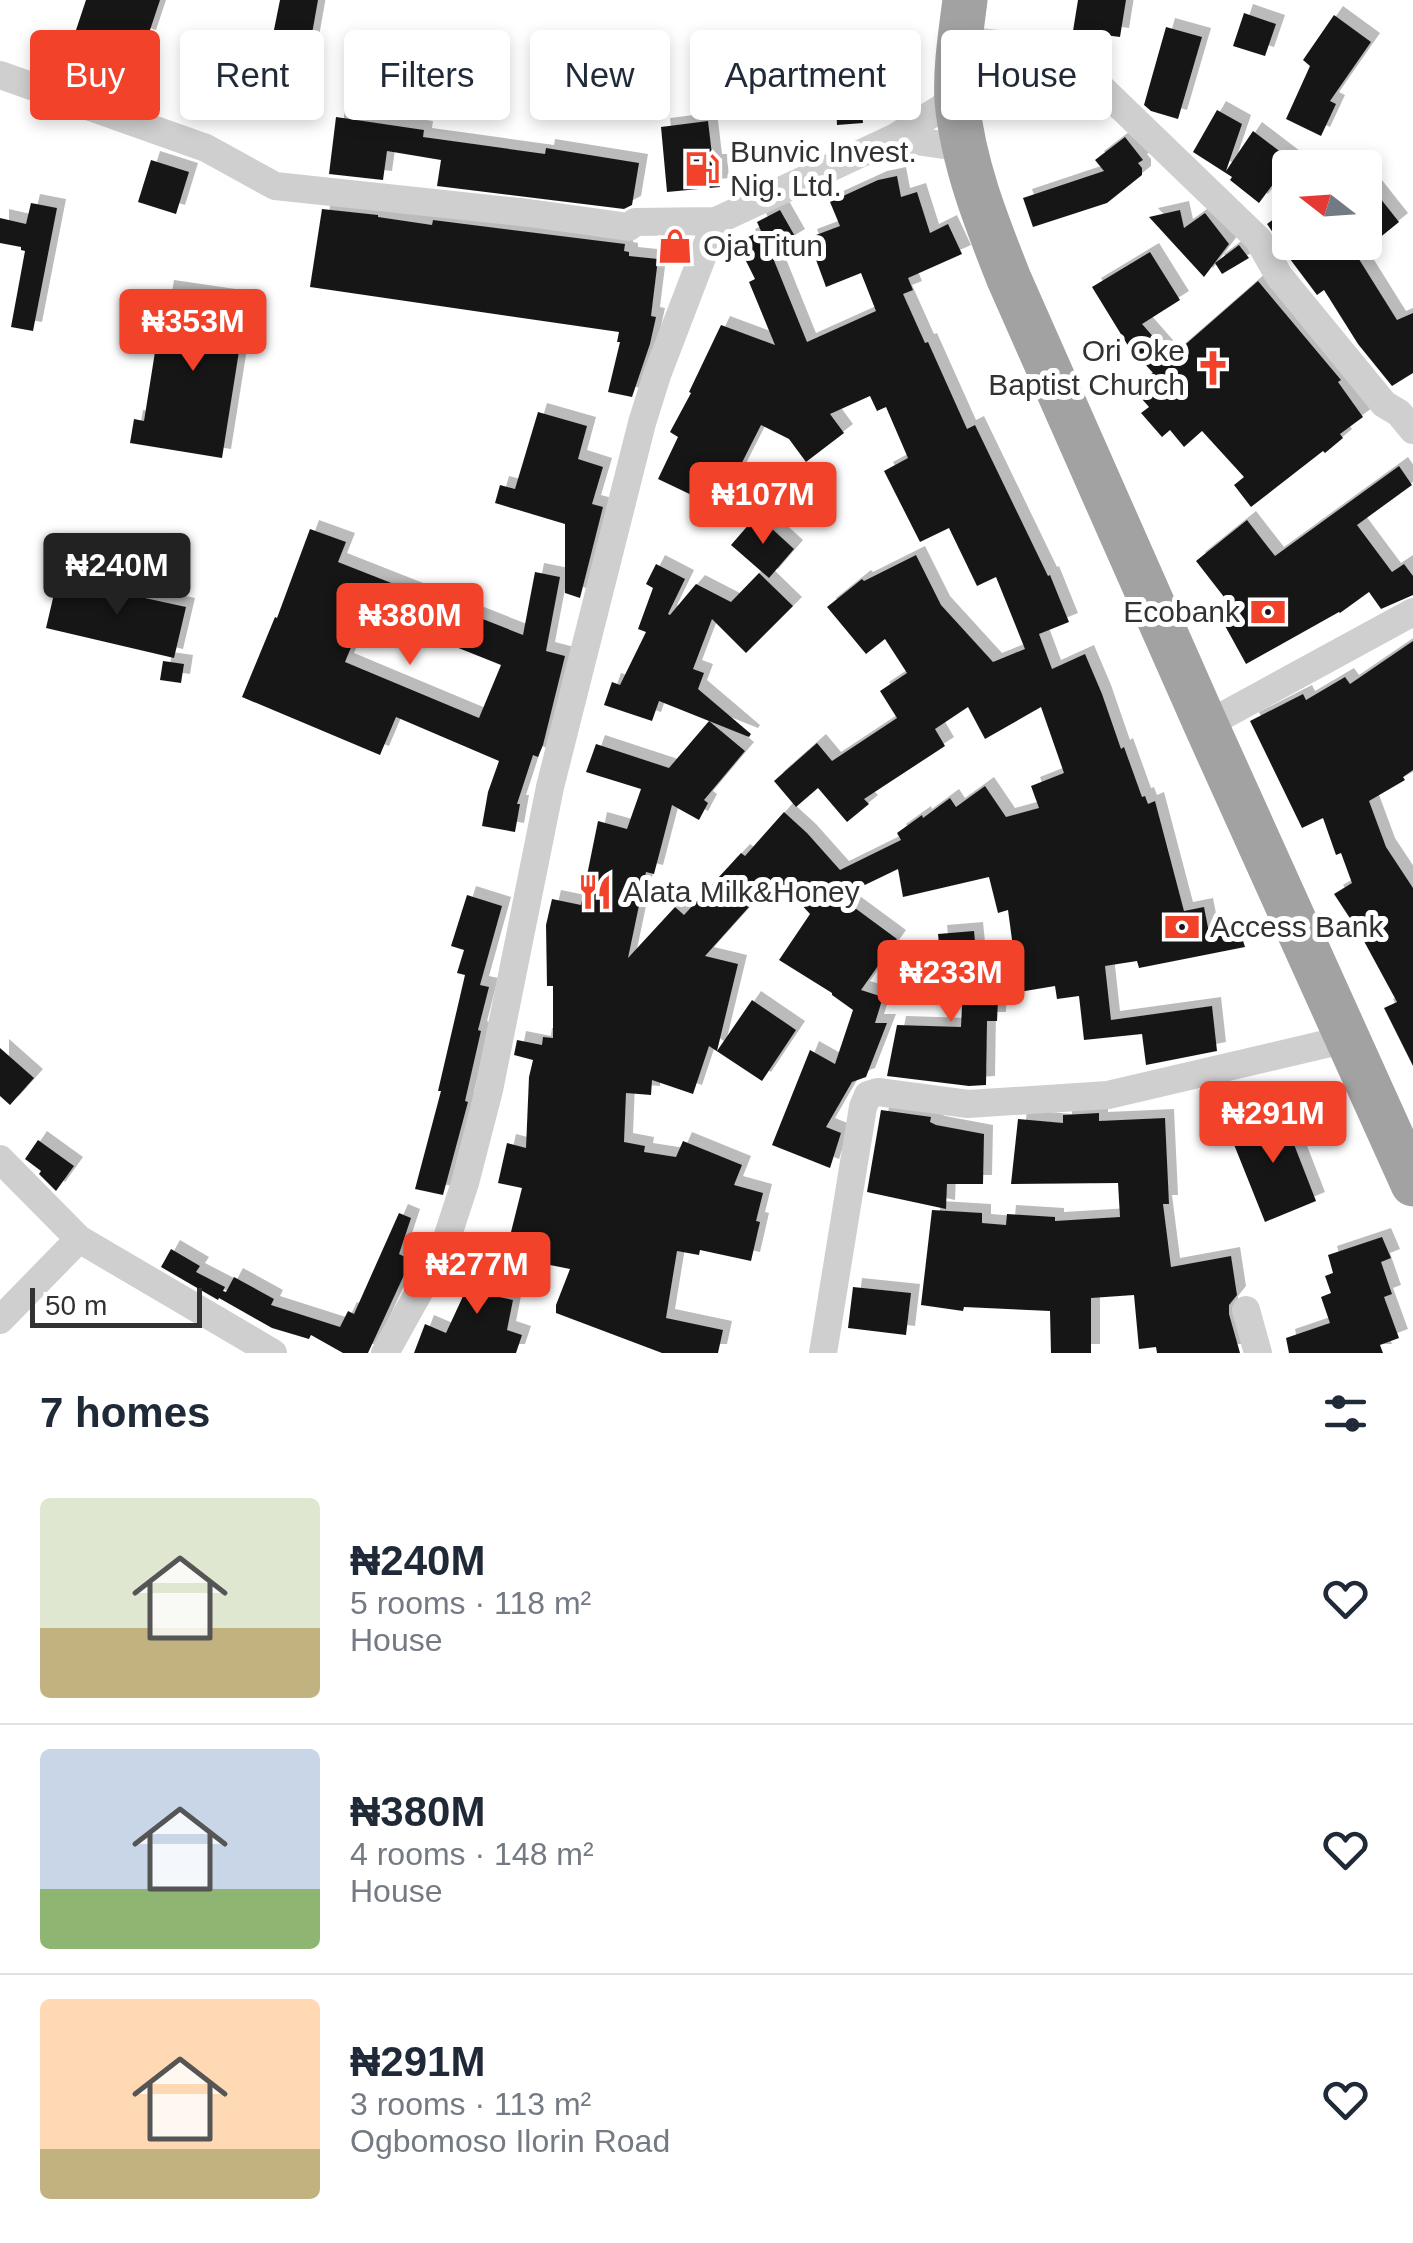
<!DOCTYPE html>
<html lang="en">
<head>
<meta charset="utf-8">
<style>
	body { margin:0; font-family:Arial,sans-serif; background:#f2f2f3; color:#1f2937; height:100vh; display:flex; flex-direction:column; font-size:38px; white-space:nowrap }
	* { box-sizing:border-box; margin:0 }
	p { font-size:32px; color:#747a83 }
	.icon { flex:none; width:55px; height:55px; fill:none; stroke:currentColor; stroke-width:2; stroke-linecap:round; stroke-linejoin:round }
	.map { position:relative; height:1353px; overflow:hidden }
	.details { display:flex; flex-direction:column; background:#fff; flex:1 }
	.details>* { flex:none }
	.top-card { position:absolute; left:30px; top:30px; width:1355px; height:90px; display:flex; gap:20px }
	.needle { width:65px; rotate:287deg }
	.fabs { position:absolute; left:1272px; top:150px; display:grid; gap:20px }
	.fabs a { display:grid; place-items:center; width:110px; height:110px; border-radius:10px; background:#fff; box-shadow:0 5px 15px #0003; font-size:50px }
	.scale { position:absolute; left:30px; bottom:25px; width:172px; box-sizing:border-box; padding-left:10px; border:5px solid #323232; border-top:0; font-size:28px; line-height:35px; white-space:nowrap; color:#323232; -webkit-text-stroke:8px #fff; paint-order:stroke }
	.price { position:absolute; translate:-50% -85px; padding:0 22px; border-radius:10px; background:#f3422a; color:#fff; font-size:32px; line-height:65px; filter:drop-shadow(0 2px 5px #0008) }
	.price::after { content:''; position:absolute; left:50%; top:60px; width:30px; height:22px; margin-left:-15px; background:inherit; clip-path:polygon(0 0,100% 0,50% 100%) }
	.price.selected { background:#222; color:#fff }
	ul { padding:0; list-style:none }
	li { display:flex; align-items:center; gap:30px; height:250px; padding:0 40px }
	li+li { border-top:2px solid #e0e1e3 }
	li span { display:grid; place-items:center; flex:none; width:280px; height:200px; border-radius:10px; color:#555 }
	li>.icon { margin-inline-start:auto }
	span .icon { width:120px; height:120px; fill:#fffc; stroke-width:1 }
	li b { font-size:42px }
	h2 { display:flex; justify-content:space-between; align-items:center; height:120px; padding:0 40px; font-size:42px }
	.chip { padding:0 35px; border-radius:10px; background:#fff; box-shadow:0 5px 15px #0003; font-size:35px; line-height:90px }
	.chip.selected { background:#f3422a; color:#fff }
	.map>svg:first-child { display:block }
	.building { fill:#191919; fill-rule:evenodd; filter:url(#shadow) }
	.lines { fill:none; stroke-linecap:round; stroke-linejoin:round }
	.minor { stroke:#cfcfcf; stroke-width:28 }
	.trunk { stroke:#a2a2a2; stroke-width:45 }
	.labels { text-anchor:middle; stroke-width:10; stroke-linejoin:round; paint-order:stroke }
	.poi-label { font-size:30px; fill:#323232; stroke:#fff; text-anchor:start }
</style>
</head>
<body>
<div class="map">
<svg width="1413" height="1353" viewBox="0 0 1413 1353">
	<defs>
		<filter id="shadow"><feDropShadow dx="9" dy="-9" stdDeviation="0" flood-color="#0004"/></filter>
	</defs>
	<rect width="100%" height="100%" fill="#fff"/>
	<path class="building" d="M86,0H160L147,39L122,31L109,68L99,65L90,88L60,78Z
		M280,0H318L299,107L260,99Z
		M1078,0H1126L1120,37L1073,31Z
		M1244,13L1276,24L1265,56L1233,46Z
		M1334,15L1371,42L1330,101L1336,104L1321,136L1286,119L1310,66L1303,60Z
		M1166,27L1202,37L1178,119L1151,111L1144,105Z
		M1063,86L1065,113L1036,115L1034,88Z
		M861,99L863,123L837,125L836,101Z
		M1217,110L1242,124L1226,171L1253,131L1291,160L1259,203L1230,180L1232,177L1193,152Z
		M336,117L424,130L423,137L545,154L546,148L639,163L632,205L624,209L437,186L441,160L387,151L383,180L329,174Z
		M708,121L713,163H718L720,187L667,192L661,127Z
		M1125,137L1143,160L1138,163L1142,168V175L1107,203L1033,227L1023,198L1104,171L1095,160Z
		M151,160L189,172L176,214L138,202Z
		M897,176L901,197L917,192L930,233L948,224L962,254L908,278L913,290L903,294L925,343L928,342L967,429L975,425L1048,576L1050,575L1069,622L1039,634L1052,669L1085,654L1102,694L1121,749L1124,747L1142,797L1145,796L1148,804L1155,801L1184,911L1204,907L1210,938L1239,928L1245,947L1139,968L1137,961L1105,966L1111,1020L1212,1006L1217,1051L1146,1065L1142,1034L1084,1040L1079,996L1057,999L1055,986L1019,992L1008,910L998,913L989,877L903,897L898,869L840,897L897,939L861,990L883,997L875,1023H887L866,1077L852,1082L826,1127L841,1133L830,1168L772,1145L810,1050L835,1064L853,1010L832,995V993L779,960L810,914L776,877L705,956L738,964L717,1051L752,1000L796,1030L762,1081L709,1046L693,1094L652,1080L651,1095L626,1093L624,1142L645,1146L644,1152L676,1157L683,1141L742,1165L734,1185L763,1193L756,1221L760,1222L751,1261L700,1250L699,1255L677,1251L666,1318L723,1330L718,1353H662L556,1313V1305L570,1269L505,1256L522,1188L498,1183L507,1143L526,1148L529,1077L533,1060L514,1055L517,1040L542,1045L543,1037L553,1038V986H547L546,925L552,899L581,905L598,821L627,829L641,789L586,772L596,744L669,768L709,721L659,701L652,721L604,705L612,682L620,685L646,632L638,629L653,588L646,584L656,564L685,579L668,614L670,615L696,584L731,602L759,573L793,606L746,653L712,619L693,669L704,673L698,689L751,734L749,737L709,721L745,751L704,800L708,803L699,820L672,805L654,874L646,872L628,958L675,907L684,915L741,853L745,856L784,812L807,833L840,870L901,840L897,833L922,815L923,818L950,798L956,807L985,786L1006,817L1039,808L1031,786L1064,773L1041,707L985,739L968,707L935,729L945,746L864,799L869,804L847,822L818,788L796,807L774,781L817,743L832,761L897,718L880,691L907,673L885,639L866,654L827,607L862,579L864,581L916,555L941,605L993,662L1025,649L996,577L977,586L949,528L920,542L884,471L908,458L886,407L877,411L870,396L830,414L844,433L806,462L789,439L761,425L719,508L658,479L678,437L670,432L691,393L689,392L721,325L775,345L749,282L755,279L743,255L752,250L746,238L761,231L757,222L780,210L796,238L771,253L807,342L876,311L861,273L826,287L808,238L840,226L830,202L878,180Z
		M1365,179L1399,222L1357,256L1397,320L1413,313V373L1392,386L1358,344L1324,290L1317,295L1287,255L1301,242H1365Z
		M31,203L57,208L33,331L11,327L25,251L21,250V247L0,243V218L26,224Z
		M1290,207V232L1278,240L1267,224Z
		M322,209L378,215V217L432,225L433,220L625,244L624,251L629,252V256L658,259L651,316L656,317L650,344L632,397L608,392L620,342H617L619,332L310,287Z
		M1180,210L1184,228L1205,213L1229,244L1204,277L1149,217Z
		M1239,245L1249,258L1222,274L1215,263Z
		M1150,252L1180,300L1142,324L1171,357L1258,281L1341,380L1338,382L1363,417L1340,434L1343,438L1325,453L1323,451L1251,507L1234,485L1244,477L1202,431L1184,447L1170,430L1162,437L1141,413L1149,407L1134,390L1153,373L1127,344L1092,287Z
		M165,289L247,301L222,458L130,443L134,419L144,421Z
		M538,412L587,426L578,459L603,467L592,504L603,507L580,598L565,593V524L495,503L500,485L515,489Z
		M1399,466L1412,485L1357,525L1392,572L1404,564L1413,576V595L1381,609L1369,592L1340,613L1339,612L1246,664L1218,613L1231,606L1196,561L1247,520L1275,556Z
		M757,515L794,549L769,578L731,545Z
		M310,529L346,542L338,562L523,635L535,572L560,577L546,651L565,656L543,745L538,757L533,755L517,804H520L515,832L482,826L488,792L499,761L396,717L380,755L242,697L275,617L277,618ZM366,611L501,665L479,718L345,662Z
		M57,581L80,586L81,584L186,607L174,658L46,628Z
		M1413,641V770L1403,777L1405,780L1369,801L1386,847L1413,888V1066L1384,1008L1397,1002L1359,932L1334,894L1352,883L1341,853L1336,855L1323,818L1302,828L1250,721L1303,694L1306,700L1345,677L1350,684Z
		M163,661L184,664L181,683L160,680Z
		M467,895L502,906L480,985L489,987L478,1030L481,1031L465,1101L468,1102L443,1195L415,1189L441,1091H438L465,975L457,973L464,950L451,946Z
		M974,931L979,981L999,978L997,1021H987L986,1085L969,1086L887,1076L897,1025L961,1027L963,983L943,985L938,934Z
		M0,1048L34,1078L10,1105L0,1096Z
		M881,1110L931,1117L930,1122L936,1125L984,1134L983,1184H947L946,1209L867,1192Z
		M1281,1111L1316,1201L1265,1222L1229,1132Z
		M1099,1113V1121L1165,1118L1169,1204H1163L1171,1267L1231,1256L1237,1295L1229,1305V1314L1240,1353H1157L1156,1347L1139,1349L1134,1295L1091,1298V1353H1051L1050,1311L964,1307L963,1311L921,1305L932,1210L982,1213V1223L1006,1225L1007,1214L1055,1217V1221L1120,1217L1118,1183L1011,1184L1018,1119L1063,1123V1115Z
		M38,1140L74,1166L56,1191L39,1174L41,1171L25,1159Z
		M399,1213L411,1218L399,1254L411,1260L368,1353H343L311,1335L309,1339L272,1328L219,1298L218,1300L161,1267L171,1249L200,1266L196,1272L225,1287L223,1291L226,1292L234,1277L274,1299L271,1305L340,1327L348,1311L354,1314Z
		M1382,1237L1391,1258L1381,1262L1392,1294L1384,1297L1399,1338L1380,1345L1383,1353H1289L1286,1338L1330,1323L1321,1297L1331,1293L1325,1276L1333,1273L1328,1255Z
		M484,1251L510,1263L494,1296L513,1300L507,1330L522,1335L516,1353H414L425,1324L446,1333Z
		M853,1287L911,1293L906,1335L848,1328Z"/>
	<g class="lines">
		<path class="minor" d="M960,40L1045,49L1065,58L1093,80L1258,239L1279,276L1384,404L1399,413L1413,430
			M0,75L206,148L275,186L529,213L629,227L635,222L716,221L894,138L957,98
			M894,138L965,148
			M1206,725L1413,612
			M0,1159L79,1239L273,1353
			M1246,1310L1258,1353
			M0,1320L79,1239
			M385,1353L444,1247L465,1183L489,1090L550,787L642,423L657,375L716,221
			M823,1353L863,1107L868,1095L878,1092L968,1104L1108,1095L1347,1039"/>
		<path class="trunk" d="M965,0C961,32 955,68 957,101C963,163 986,221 1009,279L1206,725L1413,1184"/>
	</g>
	<defs>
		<symbol id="fuel-bare" viewBox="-9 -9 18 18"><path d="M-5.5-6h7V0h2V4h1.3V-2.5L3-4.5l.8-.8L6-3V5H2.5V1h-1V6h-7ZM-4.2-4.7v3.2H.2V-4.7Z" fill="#f3422a" stroke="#fff" stroke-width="2.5" paint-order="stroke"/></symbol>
		<symbol id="shop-bare" viewBox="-9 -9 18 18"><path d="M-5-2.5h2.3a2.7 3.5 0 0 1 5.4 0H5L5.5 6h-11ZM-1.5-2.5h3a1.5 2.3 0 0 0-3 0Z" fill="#f3422a" stroke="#fff" stroke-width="2.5" paint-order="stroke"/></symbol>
		<symbol id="church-bare" viewBox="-9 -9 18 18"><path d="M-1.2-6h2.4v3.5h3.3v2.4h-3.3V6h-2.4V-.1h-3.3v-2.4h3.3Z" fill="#f3422a" stroke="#fff" stroke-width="2.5" paint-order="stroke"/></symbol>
		<symbol id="bank-bare" viewBox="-9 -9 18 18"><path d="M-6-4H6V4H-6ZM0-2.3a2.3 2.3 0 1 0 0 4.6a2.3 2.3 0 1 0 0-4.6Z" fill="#f3422a" stroke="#fff" stroke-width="2.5" paint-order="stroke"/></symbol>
		<symbol id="restaurant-bare" viewBox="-9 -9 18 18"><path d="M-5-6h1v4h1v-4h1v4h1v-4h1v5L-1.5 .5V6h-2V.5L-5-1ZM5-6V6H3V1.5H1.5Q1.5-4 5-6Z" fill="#f3422a" stroke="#fff" stroke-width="2.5" paint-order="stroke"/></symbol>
	</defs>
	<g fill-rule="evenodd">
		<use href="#fuel-bare" x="677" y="144" width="50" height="50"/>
		<use href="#shop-bare" x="650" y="221" width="50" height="50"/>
		<use href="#church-bare" x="1188" y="343" width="50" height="50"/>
		<use href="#bank-bare" x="1243" y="587" width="50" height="50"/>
		<use href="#restaurant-bare" x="570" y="867" width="50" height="50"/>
		<use href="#bank-bare" x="1157" y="902" width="50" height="50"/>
	</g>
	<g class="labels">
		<g class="poi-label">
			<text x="730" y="162">Bunvic Invest.<tspan x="730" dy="34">Nig. Ltd.</tspan></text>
			<text x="703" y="256">Oja Titun</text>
			<text x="1185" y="361" text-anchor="end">Ori Oke<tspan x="1185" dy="34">Baptist Church</tspan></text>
			<text x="1240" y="622" text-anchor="end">Ecobank</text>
			<text x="623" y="902">Alata Milk&amp;Honey</text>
			<text x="1210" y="937">Access Bank</text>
		</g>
	</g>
</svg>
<div class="fabs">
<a><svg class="needle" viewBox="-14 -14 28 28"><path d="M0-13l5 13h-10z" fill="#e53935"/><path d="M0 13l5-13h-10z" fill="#747a83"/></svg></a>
</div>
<div class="scale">50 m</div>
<b class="price" style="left:193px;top:374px">₦353M</b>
<b class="price" style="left:763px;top:547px">₦107M</b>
<b class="price selected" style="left:117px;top:618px">₦240M</b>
<b class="price" style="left:410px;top:668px">₦380M</b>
<b class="price" style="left:951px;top:1025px">₦233M</b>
<b class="price" style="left:1273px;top:1166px">₦291M</b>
<b class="price" style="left:477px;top:1317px">₦277M</b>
<div class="top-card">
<a class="chip selected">Buy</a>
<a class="chip">Rent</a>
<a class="chip">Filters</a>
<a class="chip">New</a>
<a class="chip">Apartment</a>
<a class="chip">House</a>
</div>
</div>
<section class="details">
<h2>7 homes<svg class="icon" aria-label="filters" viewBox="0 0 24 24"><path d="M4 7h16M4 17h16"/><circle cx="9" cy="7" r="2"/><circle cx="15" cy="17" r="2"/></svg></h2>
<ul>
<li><span style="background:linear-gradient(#dfe7d0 65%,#c2b280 0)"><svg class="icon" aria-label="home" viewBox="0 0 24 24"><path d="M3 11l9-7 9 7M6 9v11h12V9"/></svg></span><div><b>₦240M</b><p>5 rooms · 118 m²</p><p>House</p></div><svg class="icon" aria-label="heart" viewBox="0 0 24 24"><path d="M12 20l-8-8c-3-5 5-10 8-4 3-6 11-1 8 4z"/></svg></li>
<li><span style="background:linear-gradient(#c9d6e8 70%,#8fb573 0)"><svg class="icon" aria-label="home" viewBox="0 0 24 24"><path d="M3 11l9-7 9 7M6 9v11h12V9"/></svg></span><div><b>₦380M</b><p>4 rooms · 148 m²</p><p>House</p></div><svg class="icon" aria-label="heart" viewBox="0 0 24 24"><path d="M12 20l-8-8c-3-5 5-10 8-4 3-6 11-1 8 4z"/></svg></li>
<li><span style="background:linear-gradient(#ffd9b3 75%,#c2b280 0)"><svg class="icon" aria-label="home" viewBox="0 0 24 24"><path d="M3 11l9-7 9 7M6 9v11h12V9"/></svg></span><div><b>₦291M</b><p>3 rooms · 113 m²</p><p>Ogbomoso Ilorin Road</p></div><svg class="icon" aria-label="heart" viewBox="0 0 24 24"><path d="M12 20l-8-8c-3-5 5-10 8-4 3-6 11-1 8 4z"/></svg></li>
</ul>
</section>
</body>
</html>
